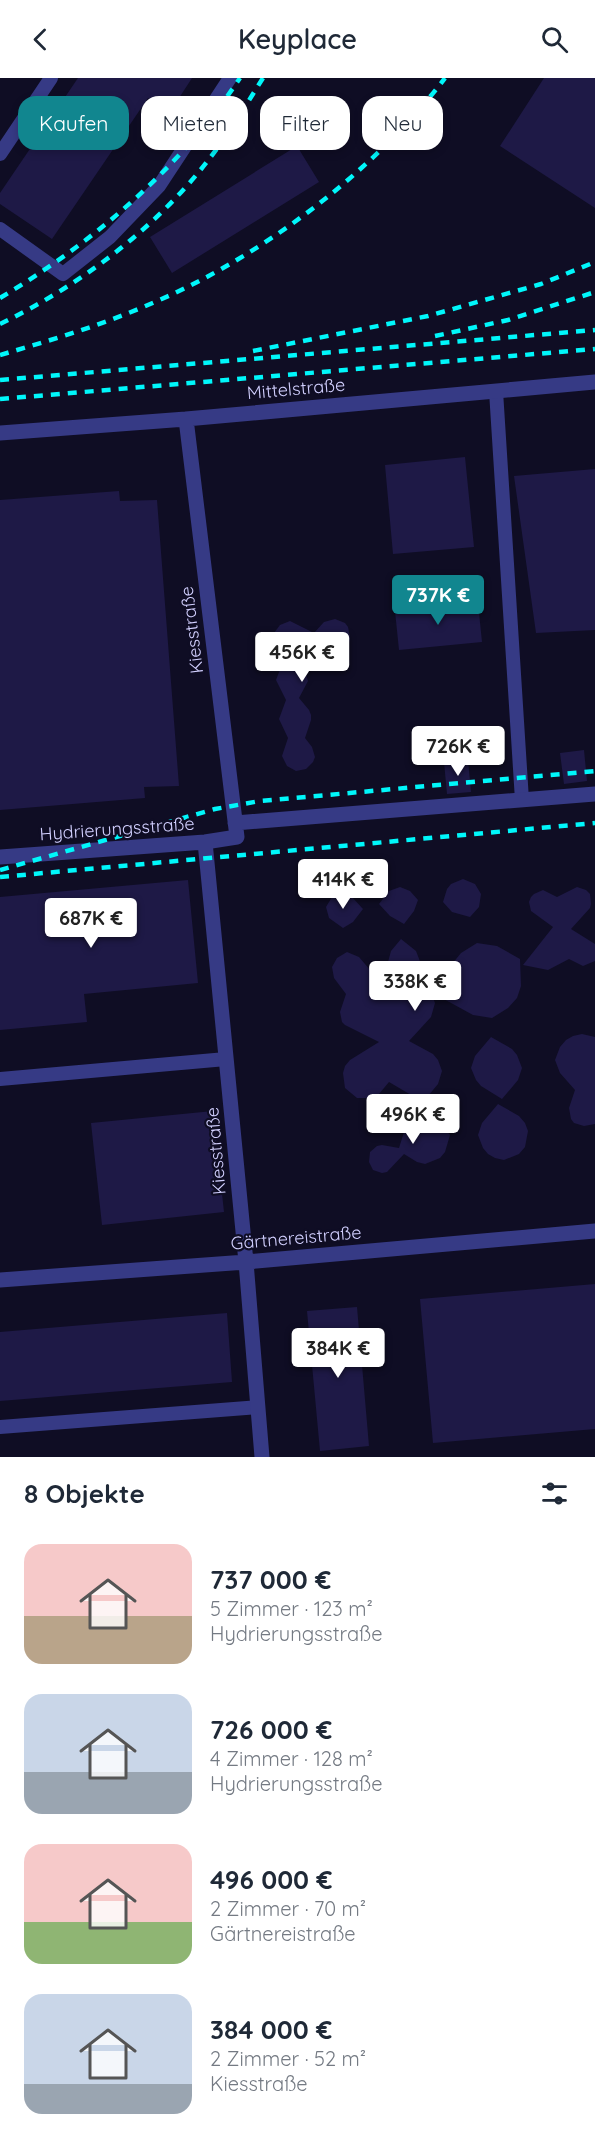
<!DOCTYPE html>
<html lang="de">
<head>
<meta charset="utf-8">
<style>
	body { margin:0; font-family:Quicksand,sans-serif; background:#f6f6f7; color:#1f2937; height:100vh; display:flex; flex-direction:column; font-size:22px; white-space:nowrap }
	* { box-sizing:border-box; margin:0 }
	p { font-size:20px; color:#747a83 }
	.icon { flex:none; width:33px; height:33px; fill:none; stroke:currentColor; stroke-width:2; stroke-linecap:round; stroke-linejoin:round }
	.map { position:relative; height:1379px; overflow:hidden }
	.panel { display:flex; flex-direction:column; background:#fff; flex:1 }
	.panel>* { flex:none }
	.top-card { position:absolute; left:18px; top:18px; width:560px; height:54px; display:flex; gap:12px }
	.price { position:absolute; translate:-50% -51px; padding:0 14px; border-radius:6px; background:#fff; color:#222; font-size:20px; line-height:39px; filter:drop-shadow(0 2px 3px #0008) }
	.price::after { content:''; position:absolute; left:50%; top:36px; width:18px; height:14px; margin-left:-9px; background:inherit; clip-path:polygon(0 0,100% 0,50% 100%) }
	.price.on { background:#11868f; color:#fff }
	ul { padding:0; list-style:none }
	li { display:flex; align-items:center; gap:18px; height:150px; padding:0 24px }
	li span { display:grid; place-items:center; flex:none; width:168px; height:120px; border-radius:18px; color:#555 }
	li>.icon { margin-inline-start:auto }
	span .icon { width:72px; height:72px; fill:#fffc; stroke-width:1 }
	li b { font-size:26px }
	h2 { display:flex; justify-content:space-between; align-items:center; height:72px; padding:0 24px; font-size:26px }
	.tag { padding:0 21px; border-radius:18px; background:#fff; box-shadow:0 3px 9px #0003; font-size:21px; line-height:54px }
	.tag.on { background:#11868f; color:#fff }
	header { display:flex; justify-content:space-between; align-items:center; height:78px; padding:0 24px; background:#fff; font-size:27px; font-weight:600 }
	.map>svg:first-child { display:block }
	.building { fill:#1e1946 }
	.lines { fill:none; stroke-linecap:round; stroke-linejoin:round }
	.service { stroke:#363a85; stroke-width:14 }
	.minor { stroke:#363a85; stroke-width:15 }
	.rail { stroke:#00f7fb; stroke-width:4.5; stroke-dasharray:9 8; stroke-linecap:butt }
	.labels { text-anchor:middle; stroke-width:4.5; stroke-linejoin:round; paint-order:stroke }
	.street-label { font-size:18px; fill:#d2d0ff; stroke:#0f0d24 }
</style>
</head>
<body>
<header><svg class="icon" aria-label="back" viewBox="0 0 24 24"><path d="M15 5l-7 7 7 7"/></svg>Keyplace<svg class="icon" aria-label="search" viewBox="0 0 24 24"><circle cx="10" cy="10" r="6"/><path d="M15 15l6 6"/></svg></header>
<div class="map">
<svg width="595" height="1379" viewBox="0 0 595 1379">
	<rect width="100%" height="100%" fill="#0f0d24"/>
	<path class="building" d="M78,0H192L170,34L148,20L52,161L0,126V115Z
		M544,0H595V130L500,68Z
		M297,68L319,104L172,195L150,159Z
		M465,379L474,469L393,476L385,387Z
		M595,391V552L536,555L514,398Z
		M119,413L120,423L157,422L179,708L144,709L145,720L0,732V422Z
		M478,525L482,564L399,572L395,533Z
		M335,541L345,545L348,549L350,559L349,565L342,572L345,573H299L308,603L299,620L309,632L311,637V642L305,660L312,669L315,679L313,684L306,691L296,693L287,688L282,678L288,660L279,641L286,622L276,602L287,573H279L275,566L274,555L280,547L290,543L314,555L324,544Z
		M584,672L587,703L564,706L560,675Z
		M468,682L471,714L447,716L444,684Z
		M463,801L475,806L481,816L479,829L470,839L452,834L443,824L447,811L451,806Z
		M188,802L198,905L84,916L87,944L0,952V819Z
		M400,809L410,813L418,822L414,833L404,846L390,838L379,826L389,813Z
		M577,809L586,812L590,816L591,826L590,830L571,851L595,866V883L583,888L569,881L548,892L523,887L553,849L531,833L529,824L531,819L534,816L543,812L557,819Z
		M342,816L352,819L363,831L353,844L343,850L329,840L326,829L332,819Z
		M401,861L416,873L431,912L461,875L477,865L497,868L520,881L521,908L517,920L508,930L492,940L473,937L431,914L435,925L431,939L409,963L433,976L438,982L442,993L438,1006L423,1024L389,1004L379,1016L373,1020H357L345,1010L343,995L345,988L350,982L379,964L345,947L342,944L340,934L346,916L334,900L332,889L337,880L347,874L359,879L382,906L391,873Z
		M582,956L595,959V1046L584,1048L574,1045L571,1041L569,1030L575,1012L560,995L555,982L560,969L566,962L573,958Z
		M491,959L512,971L517,977L522,990L518,1002L502,1021L481,1008L476,1002L471,990L475,978Z
		M498,1026L519,1038L525,1045L528,1053L525,1069L519,1076L504,1082L495,1080L488,1076L483,1070L478,1057L482,1045Z
		M213,1033L224,1134L102,1147L91,1045Z
		M419,1033L439,1044L450,1057L445,1074L440,1080L425,1086L417,1084L404,1076L387,1094L382,1095L373,1092L369,1084L370,1074L377,1068L382,1067L399,1070L405,1051Z
		M595,1206V1351L433,1365L420,1221Z
		M357,1229L369,1368L320,1373L307,1233Z
		M227,1235L232,1304L0,1323V1254Z"/>
	<g class="lines">
		<path class="service" d="M0,76L51,0
			M0,151L63,196L110,159L159,108L230,0
			M496,313L522,722
			M0,1001L226,981
			M0,1349L258,1329"/>
		<path class="minor" d="M0,355L186,341L595,304
			M235,745L595,716
			M205,764L246,1184L262,1379
			M0,779L205,764L237,759L186,341
			M0,1202L246,1184L595,1153"/>
		<path class="rail" d="M0,220C94,164 179,91 240,0
			M0,246C85,205 166,143 221,65C236,44 249,22 263,0
			M435,258L508,242L595,214
			M253,273L428,238L541,206L595,184
			M0,277C48,263 96,249 143,229C256,183 371,97 445,0
			M0,302L595,252
			M0,321L595,271
			M0,792L215,731L260,723L595,693
			M0,799L595,745"/>
	</g>
	<g class="labels">
		<g class="street-label">
			<text transform="translate(296 311) rotate(-5)" y="6">Mittelstraße</text>
			<text transform="translate(192 552) rotate(-97)" y="6">Kiesstraße</text>
			<text transform="translate(117 751) rotate(-4)" y="6">Hydrierungsstraße</text>
			<text transform="translate(216 1073) rotate(-95)" y="6">Kiesstraße</text>
			<text transform="translate(296 1160) rotate(-5)" y="6">Gärtnereistraße</text>
		</g>
	</g>
</svg>
<b class="price on" style="left:438px;top:548px">737K €</b>
<b class="price" style="left:302px;top:605px">456K €</b>
<b class="price" style="left:458px;top:699px">726K €</b>
<b class="price" style="left:343px;top:832px">414K €</b>
<b class="price" style="left:91px;top:871px">687K €</b>
<b class="price" style="left:415px;top:934px">338K €</b>
<b class="price" style="left:413px;top:1067px">496K €</b>
<b class="price" style="left:338px;top:1301px">384K €</b>
<div class="top-card">
<a class="tag on">Kaufen</a>
<a class="tag">Mieten</a>
<a class="tag">Filter</a>
<a class="tag">Neu</a>
</div>
</div>
<section class="panel">
<h2>8 Objekte<svg class="icon" aria-label="filters" viewBox="0 0 24 24"><path d="M4 7h16M4 17h16"/><circle cx="9" cy="7" r="2"/><circle cx="15" cy="17" r="2"/></svg></h2>
<ul>
<li><span style="background:linear-gradient(#f6c9c9 60%,#b9a48a 0)"><svg class="icon" aria-label="home" viewBox="0 0 24 24"><path d="M3 11l9-7 9 7M6 9v11h12V9"/></svg></span><div><b>737 000 €</b><p>5 Zimmer · 123 m²</p><p>Hydrierungsstraße</p></div></li>
<li><span style="background:linear-gradient(#c9d6e8 65%,#9aa5b1 0)"><svg class="icon" aria-label="home" viewBox="0 0 24 24"><path d="M3 11l9-7 9 7M6 9v11h12V9"/></svg></span><div><b>726 000 €</b><p>4 Zimmer · 128 m²</p><p>Hydrierungsstraße</p></div></li>
<li><span style="background:linear-gradient(#f6c9c9 65%,#8fb573 0)"><svg class="icon" aria-label="home" viewBox="0 0 24 24"><path d="M3 11l9-7 9 7M6 9v11h12V9"/></svg></span><div><b>496 000 €</b><p>2 Zimmer · 70 m²</p><p>Gärtnereistraße</p></div></li>
<li><span style="background:linear-gradient(#c9d6e8 75%,#9aa5b1 0)"><svg class="icon" aria-label="home" viewBox="0 0 24 24"><path d="M3 11l9-7 9 7M6 9v11h12V9"/></svg></span><div><b>384 000 €</b><p>2 Zimmer · 52 m²</p><p>Kiesstraße</p></div></li>
</ul>
</section>
</body>
</html>
